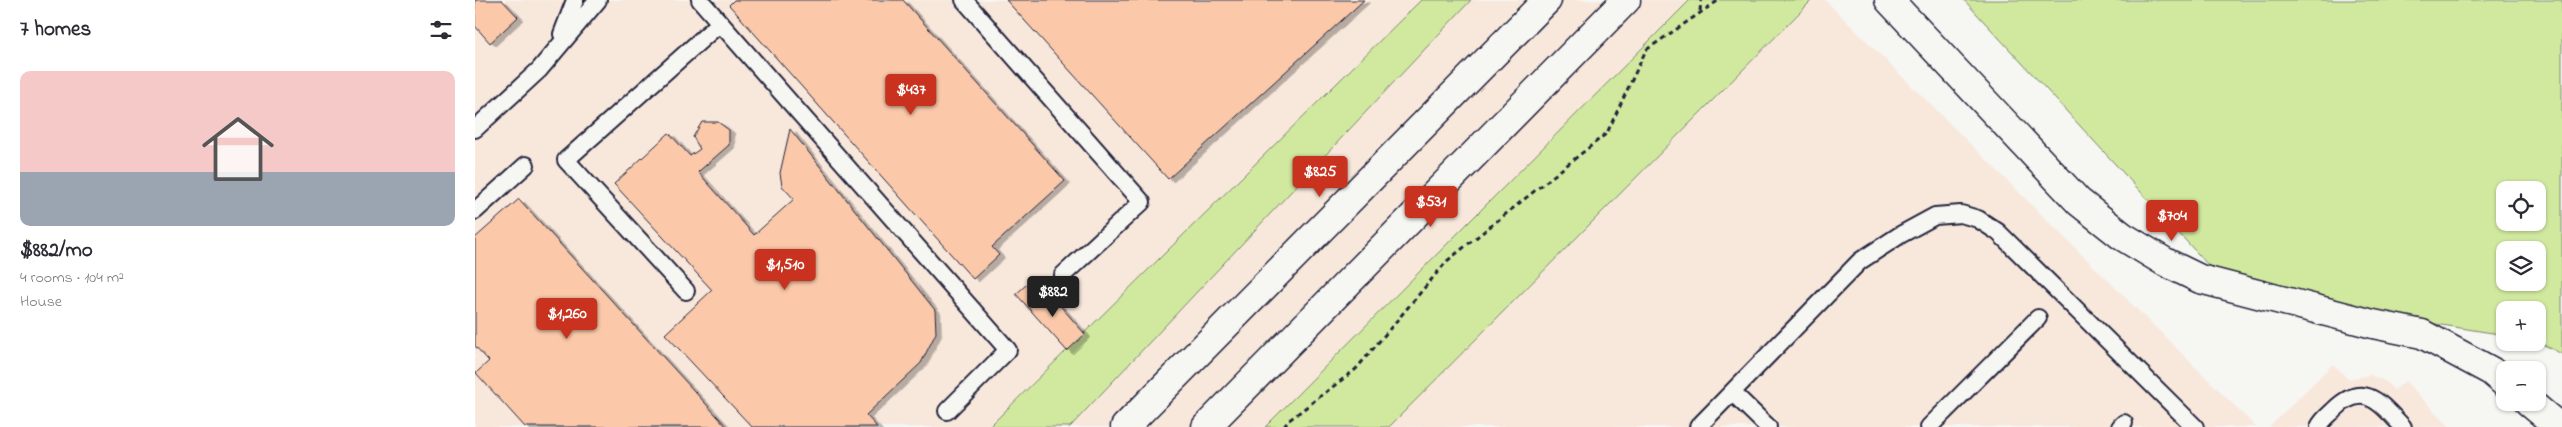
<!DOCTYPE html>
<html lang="en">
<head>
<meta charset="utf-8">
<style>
	body { margin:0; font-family:"Indie Flower",sans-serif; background:#f2f2f3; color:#2b2b33; height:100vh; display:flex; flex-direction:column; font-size:19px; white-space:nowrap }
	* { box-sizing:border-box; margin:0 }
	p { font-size:16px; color:#7c7c81 }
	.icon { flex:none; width:28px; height:28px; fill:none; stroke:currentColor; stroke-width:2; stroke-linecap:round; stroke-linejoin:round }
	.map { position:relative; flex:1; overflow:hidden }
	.drawer { display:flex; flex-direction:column; background:#fff; width:475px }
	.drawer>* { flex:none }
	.controls { position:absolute; left:2021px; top:181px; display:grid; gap:10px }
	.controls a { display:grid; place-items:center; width:50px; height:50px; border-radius:10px; background:#fff; box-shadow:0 1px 4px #0004; font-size:25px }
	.price { position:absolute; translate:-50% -42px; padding:0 11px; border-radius:5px; background:#c8321e; color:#fff; font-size:16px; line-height:32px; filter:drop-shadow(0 1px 2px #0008) }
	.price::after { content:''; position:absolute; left:50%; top:30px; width:15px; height:11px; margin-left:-8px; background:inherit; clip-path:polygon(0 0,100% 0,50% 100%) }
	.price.active { background:#222; color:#fff }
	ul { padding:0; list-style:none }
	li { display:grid; align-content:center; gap:10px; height:265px; padding:0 20px }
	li+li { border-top:1px solid #e1e1e2 }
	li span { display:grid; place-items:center; height:155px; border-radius:10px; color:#555 }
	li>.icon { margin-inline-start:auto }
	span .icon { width:90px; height:90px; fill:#fffc; stroke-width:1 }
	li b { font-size:21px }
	h2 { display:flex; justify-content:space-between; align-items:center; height:60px; padding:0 20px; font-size:21px }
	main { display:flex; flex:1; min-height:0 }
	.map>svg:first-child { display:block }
	.built { fill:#f8e8dc }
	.green { fill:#d1e99f; stroke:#7a866d; fill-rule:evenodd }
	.building { fill:#fbc9aa; stroke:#22223b; filter:url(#shadow) }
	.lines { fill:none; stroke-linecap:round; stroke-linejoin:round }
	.service-casing { stroke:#22223b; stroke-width:20 }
	.minor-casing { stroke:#22223b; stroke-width:31 }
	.tertiary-casing { stroke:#22223b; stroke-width:31 }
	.path { stroke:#22223b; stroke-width:3; stroke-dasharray:5 4; stroke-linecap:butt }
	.service { stroke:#f6f6f2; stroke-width:16 }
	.minor { stroke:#f6f6f2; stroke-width:28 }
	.tertiary { stroke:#f6f6f2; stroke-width:28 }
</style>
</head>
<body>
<main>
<section class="drawer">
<h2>7 homes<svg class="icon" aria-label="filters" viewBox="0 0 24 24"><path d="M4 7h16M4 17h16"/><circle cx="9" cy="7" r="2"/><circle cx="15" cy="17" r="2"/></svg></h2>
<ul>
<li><span style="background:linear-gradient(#f6c9c9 65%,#9aa5b1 0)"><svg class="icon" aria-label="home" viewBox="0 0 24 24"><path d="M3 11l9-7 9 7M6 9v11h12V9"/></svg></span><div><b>$882/mo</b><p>4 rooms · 104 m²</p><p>House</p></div></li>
</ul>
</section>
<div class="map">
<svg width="2087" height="427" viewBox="0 0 2087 427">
	<defs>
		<filter id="shadow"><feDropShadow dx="5.5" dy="3" stdDeviation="0" flood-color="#0004"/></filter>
	</defs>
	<rect width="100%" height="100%" fill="#f6f6f2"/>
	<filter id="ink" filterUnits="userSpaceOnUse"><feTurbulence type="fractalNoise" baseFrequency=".02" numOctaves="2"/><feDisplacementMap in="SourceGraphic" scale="10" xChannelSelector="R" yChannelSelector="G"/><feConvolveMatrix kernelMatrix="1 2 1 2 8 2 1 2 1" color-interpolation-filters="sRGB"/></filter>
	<g filter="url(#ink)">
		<path class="built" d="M0,0H1350L1781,427H0Z
			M1858,364L1873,379L1895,375L1910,381L1919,390L1930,381L1975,427H1794Z"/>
		<path class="green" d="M946,0H996L595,427H514Z
			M1215,0H1337L914,427H790Z
			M1489,0H2087V354L2063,342L2062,310H2030V335L1758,292ZM2030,190H2062V222H2030ZM2030,250H2062V282H2030Z"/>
		<path class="building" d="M0,0H27L43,17L15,43L0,26Z
			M259,0H428L590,181L517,247L524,255L498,279L254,5Z
			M531,0H889L693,179Z
			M227,122H243L254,130V145L223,172L279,235L319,199L307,186L305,173L315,129L460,310L461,333L446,363L391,415L402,427H277L190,334L237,290L139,184L194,133L215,156L225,149L218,137Z
			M44,199L252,427H50L1,373L14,361L0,346V238Z
			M551,285L565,300L574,293L610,334L592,351L541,294Z"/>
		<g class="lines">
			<defs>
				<path id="service" d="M225,0L533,350L472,411
					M489,0L667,202L588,275
					M87,34L100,0
					M0,129L64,70L123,0
					M0,211L51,165
					M211,291L91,160L245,23
					M1257,392L1293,427
					M1223,427L1385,261L1425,235L1460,216L1486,214L1503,219L1523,232L1720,427
					M1454,427L1563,318
					M1645,427L1649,423
					M1844,427C1847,420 1854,415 1859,410C1889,380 1905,403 1928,427"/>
				<path id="minor" d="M1414,0L1604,202L1647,236L1690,262L1725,279L1898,324L1947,334L2016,371L2030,383
					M2054,402L2084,427"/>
				<path id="tertiary" d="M650,427L1072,0
					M731,427L1151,0"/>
			</defs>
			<use href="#service" class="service-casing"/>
			<use href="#minor" class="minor-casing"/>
			<use href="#tertiary" class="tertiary-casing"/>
			<path class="path" d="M1225,11L1226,0
				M809,427L813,421L881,369L972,261L1132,133L1171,50L1244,0"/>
			<use href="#service" class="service"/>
			<use href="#minor" class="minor"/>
			<use href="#tertiary" class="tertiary"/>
		</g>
	</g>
</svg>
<div class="controls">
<a><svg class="icon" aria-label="locate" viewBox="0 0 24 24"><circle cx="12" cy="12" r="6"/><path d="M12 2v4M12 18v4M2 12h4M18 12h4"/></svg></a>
<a><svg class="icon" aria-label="layers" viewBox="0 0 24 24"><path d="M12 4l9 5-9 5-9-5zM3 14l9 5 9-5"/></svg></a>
<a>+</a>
<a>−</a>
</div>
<b class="price" style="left:436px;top:116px">$437</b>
<b class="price" style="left:845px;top:198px">$825</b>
<b class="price" style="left:956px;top:228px">$531</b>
<b class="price" style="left:1697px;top:242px">$704</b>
<b class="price" style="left:310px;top:291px">$1,510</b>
<b class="price active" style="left:578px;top:318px">$882</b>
<b class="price" style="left:92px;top:340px">$1,260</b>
</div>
</main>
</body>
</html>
